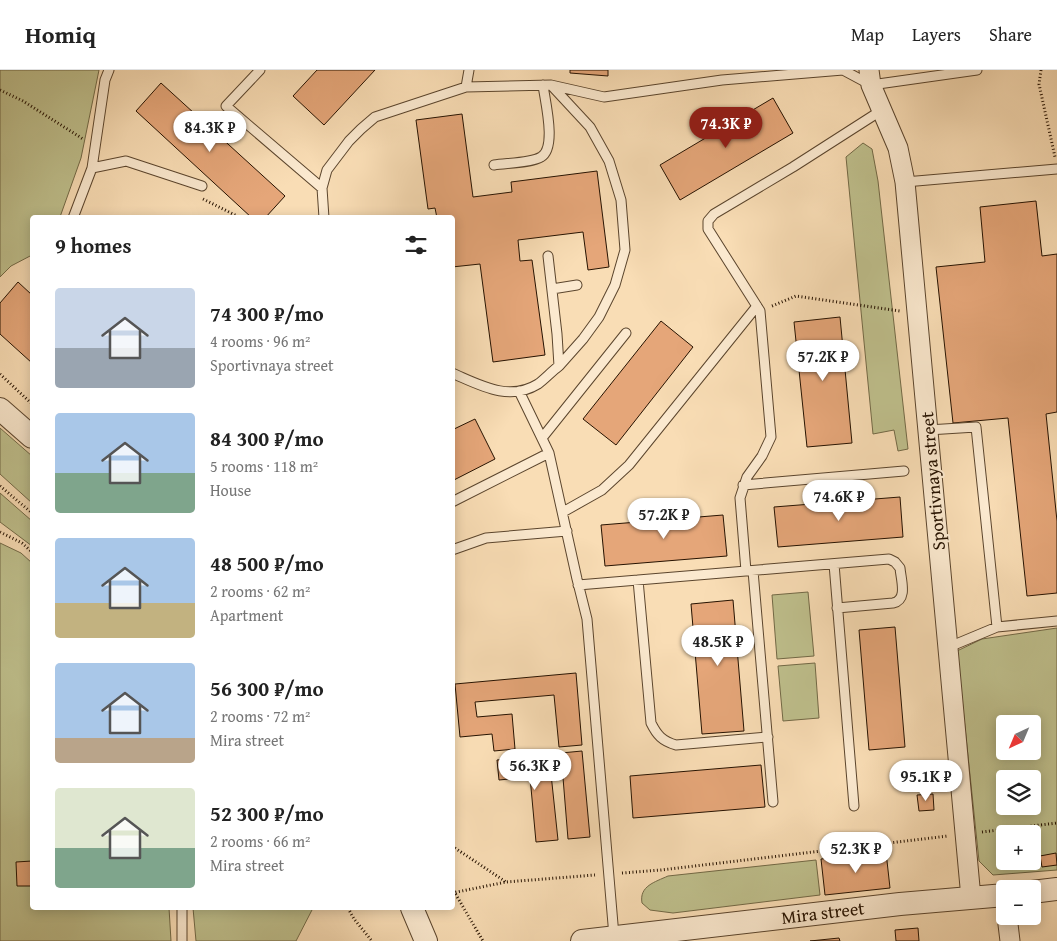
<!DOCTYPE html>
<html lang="en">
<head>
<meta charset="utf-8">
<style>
	body { margin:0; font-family:"Gentium Book Plus",serif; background:#f2f2f2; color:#222; height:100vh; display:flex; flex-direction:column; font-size:19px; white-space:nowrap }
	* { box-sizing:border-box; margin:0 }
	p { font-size:16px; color:#767676 }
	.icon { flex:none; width:28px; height:28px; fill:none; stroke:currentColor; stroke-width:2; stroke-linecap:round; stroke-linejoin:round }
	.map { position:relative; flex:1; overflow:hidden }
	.sheet { position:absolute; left:30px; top:145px; width:425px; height:695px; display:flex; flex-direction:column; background:#fff; border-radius:5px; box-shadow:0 2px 12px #0003 }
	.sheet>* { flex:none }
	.needle { width:32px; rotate:224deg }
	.buttons { position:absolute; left:996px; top:645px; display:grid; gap:10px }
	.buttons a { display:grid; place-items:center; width:45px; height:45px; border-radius:5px; background:#fff; box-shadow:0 2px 12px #0003; font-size:25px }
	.price { position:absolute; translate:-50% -42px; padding:0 11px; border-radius:18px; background:#fff; color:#222; font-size:16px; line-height:32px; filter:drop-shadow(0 1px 2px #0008) }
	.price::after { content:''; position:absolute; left:50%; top:30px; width:15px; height:11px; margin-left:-8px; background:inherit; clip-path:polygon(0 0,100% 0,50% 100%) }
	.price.active { background:#8f2418; color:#fff }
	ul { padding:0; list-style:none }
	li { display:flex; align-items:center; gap:15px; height:125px; padding:0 25px }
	li span { display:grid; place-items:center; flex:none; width:140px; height:100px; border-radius:5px; color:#555 }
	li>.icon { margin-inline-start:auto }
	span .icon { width:60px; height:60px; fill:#fffc; stroke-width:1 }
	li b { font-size:21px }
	h2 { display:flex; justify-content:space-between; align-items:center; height:60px; padding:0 25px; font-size:21px }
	header { display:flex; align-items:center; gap:30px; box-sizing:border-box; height:70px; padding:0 25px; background:#fff; border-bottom:1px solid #e0e0e0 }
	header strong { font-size:24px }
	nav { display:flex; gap:28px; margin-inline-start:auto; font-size:18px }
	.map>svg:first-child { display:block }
	.green { fill:#bfc08d; stroke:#726946; fill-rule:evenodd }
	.building { fill:#e5a679; stroke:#261200 }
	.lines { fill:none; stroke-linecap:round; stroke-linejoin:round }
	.service-casing { stroke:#5b452d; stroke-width:11 }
	.minor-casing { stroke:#5b452d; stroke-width:21 }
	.tertiary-casing { stroke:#5b452d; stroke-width:24 }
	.path { stroke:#261200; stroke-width:3; stroke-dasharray:1 2.5; stroke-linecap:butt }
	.service { stroke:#fbe9cf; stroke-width:9 }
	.minor { stroke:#fbe9cf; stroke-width:19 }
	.tertiary { stroke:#fbe9cf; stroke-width:22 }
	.labels { text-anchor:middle; stroke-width:4; stroke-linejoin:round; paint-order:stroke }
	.street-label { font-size:18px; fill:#261200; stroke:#fbe9cf }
</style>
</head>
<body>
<header>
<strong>Homiq</strong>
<nav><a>Map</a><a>Layers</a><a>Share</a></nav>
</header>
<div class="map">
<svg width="1057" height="871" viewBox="0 0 1057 871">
	<rect width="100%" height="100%" fill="#f9ddb5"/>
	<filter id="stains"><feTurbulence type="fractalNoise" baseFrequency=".004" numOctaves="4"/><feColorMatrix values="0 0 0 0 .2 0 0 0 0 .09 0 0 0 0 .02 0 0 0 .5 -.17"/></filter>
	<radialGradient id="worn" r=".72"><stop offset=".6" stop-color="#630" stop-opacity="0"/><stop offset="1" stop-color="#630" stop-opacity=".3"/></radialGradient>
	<path class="green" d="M0,0H99L81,88L60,147L32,148V185L11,196L0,207Z
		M863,73L872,79L878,111L908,379L898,381L894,360L873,364L846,87Z
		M0,358L32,386V433L0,404Z
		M0,423L32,451V476L0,452Z
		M0,473L21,483L32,493V838H169L171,871H0Z
		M808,522L814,586L777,589L772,525Z
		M1057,558V800L993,805L979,791L957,581L982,569ZM1005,654H1032V681H1005ZM1005,709H1032V736H1005ZM1005,764H1032V791H1005Z
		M815,593L819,648L783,651L778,596Z
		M816,790L820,825L673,843L650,840L642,833C639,816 655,812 668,806Z
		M193,838H313L296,871H196Z"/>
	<path class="building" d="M317,0H375L324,55L293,26Z
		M570,0H608V6L570,3Z
		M161,13L285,126L265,148H252L136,41Z
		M773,28L793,63L680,130L660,95Z
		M462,44L473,127L512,122L511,112L597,101L609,197L588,200L583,162L518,170L520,191L532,190L545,285L493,292L480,194L452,197V148H437L435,138L428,139L416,50Z
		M1036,131L1042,186L1057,184V342L1046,344L1057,451V523L1027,526L1008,348L953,353L936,197L985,192L980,137Z
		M18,212L32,225V293L0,264V233Z
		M840,247L852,373L807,377L794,252Z
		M661,251L693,277L616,375L583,349Z
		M475,349L495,389L452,411V360Z
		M900,427L903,467L778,477L774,437Z
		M723,445L727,486L605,496L601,455Z
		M733,530L744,661L702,664L691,534Z
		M895,557L905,677L869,680L859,560Z
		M576,603L582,675L559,677L554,625L475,632L477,647L512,644L515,679L494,681L492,664L460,667L455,614Z
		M582,681L590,767L568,769L561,683Z
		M549,685L558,770L536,772L530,707L499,710L497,690Z
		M761,695L765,737L633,748L630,706Z
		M933,724L934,740L919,741L917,725Z
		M886,782L890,818L825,825L821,789Z
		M1056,783L1057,795L1042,797L1040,786Z
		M32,791V816H17L16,792Z
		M918,858L919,871H896L895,860Z
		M839,868L840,871H810Z"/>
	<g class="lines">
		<defs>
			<path id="service" d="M260,0L226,36L322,118
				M469,0L466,17L551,15L604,27L722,10L843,0L871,15L977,0
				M551,15L590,57L609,91L621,130L625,180L615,215L599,247L583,269L559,296
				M494,95C507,93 531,93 541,87C557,78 545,31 543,15
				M92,98L105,10L109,0
				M905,112L1057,99
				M73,148L92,98L126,91L202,116
				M324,148L322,118L327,100L349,71L361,59L375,47L466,17
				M552,219L577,215
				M452,303C480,315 509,332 538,314C545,309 552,301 559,296L557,264L548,186
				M519,321L549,383L577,509L587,549L614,866
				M928,360L976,357L997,557
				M542,368L626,263
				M743,415L904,401
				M452,432L549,383
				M563,442L602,420L629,395L757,236
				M452,480L486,468L567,461
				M834,494L854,736
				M746,501L740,428L747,407L762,386L771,367L760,241L708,159V151L714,144L793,97L882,40
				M753,501L773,732
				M638,510L651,653C657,665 662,671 676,675L768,667
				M578,515L889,489L895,492L900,498C901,510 908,530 893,533L837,538
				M949,577L997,557L1057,551
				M182,838V871"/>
			<path id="minor" d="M869,0L871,15L898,78L905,112L971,828
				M1007,846L1010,871"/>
			<path id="tertiary" d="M0,339L32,367
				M1032,822L1057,819
				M412,838L426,871
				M582,871L900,834L1005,825"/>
		</defs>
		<use href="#service" class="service-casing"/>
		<use href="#minor" class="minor-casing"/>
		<use href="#tertiary" class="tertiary-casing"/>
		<path class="path" d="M1041,0L1039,14L1055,87
			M0,20L23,31L83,69
			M203,129L241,148
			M772,236L796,226L900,241
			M0,304L32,334
			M0,416L32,443
			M0,462L22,473L32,482
			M982,762L1057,753
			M452,776L506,812
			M622,803L661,800L948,766
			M452,818L483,871
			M452,823L506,812L595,805
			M348,838L354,849L372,871"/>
		<use href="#service" class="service"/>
		<use href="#minor" class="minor"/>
		<use href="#tertiary" class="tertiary"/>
	</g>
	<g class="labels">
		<g class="street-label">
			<text transform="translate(933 411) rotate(-95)" y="6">Sportivnaya street</text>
			<text transform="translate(823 843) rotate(-7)" y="6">Mira street</text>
		</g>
	</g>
	<rect width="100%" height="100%" filter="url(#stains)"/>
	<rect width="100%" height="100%" fill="url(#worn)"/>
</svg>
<div class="buttons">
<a><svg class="needle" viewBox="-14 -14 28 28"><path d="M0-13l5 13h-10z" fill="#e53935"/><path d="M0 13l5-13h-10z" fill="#767676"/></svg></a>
<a><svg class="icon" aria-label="layers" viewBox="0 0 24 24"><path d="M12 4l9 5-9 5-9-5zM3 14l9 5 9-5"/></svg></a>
<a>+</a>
<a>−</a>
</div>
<b class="price active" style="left:726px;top:79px">74.3K ₽</b>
<b class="price" style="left:210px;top:83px">84.3K ₽</b>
<b class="price" style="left:823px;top:312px">57.2K ₽</b>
<b class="price" style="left:839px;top:452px">74.6K ₽</b>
<b class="price" style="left:664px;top:470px">57.2K ₽</b>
<b class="price" style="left:718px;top:597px">48.5K ₽</b>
<b class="price" style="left:535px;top:721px">56.3K ₽</b>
<b class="price" style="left:926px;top:732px">95.1K ₽</b>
<b class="price" style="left:856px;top:804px">52.3K ₽</b>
<section class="sheet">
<h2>9 homes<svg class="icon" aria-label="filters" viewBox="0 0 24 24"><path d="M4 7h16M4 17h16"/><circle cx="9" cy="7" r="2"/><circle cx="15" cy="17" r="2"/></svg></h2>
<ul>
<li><span style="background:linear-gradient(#c9d6e8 60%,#9aa5b1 0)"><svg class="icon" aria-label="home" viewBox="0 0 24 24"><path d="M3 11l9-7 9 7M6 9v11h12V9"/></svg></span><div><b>74 300 ₽/mo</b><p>4 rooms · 96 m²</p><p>Sportivnaya street</p></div></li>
<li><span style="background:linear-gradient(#a9c7e8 60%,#7fa58c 0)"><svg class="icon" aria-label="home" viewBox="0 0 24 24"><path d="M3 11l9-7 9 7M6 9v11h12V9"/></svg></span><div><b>84 300 ₽/mo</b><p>5 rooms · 118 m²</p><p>House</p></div></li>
<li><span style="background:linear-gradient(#a9c7e8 65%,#c2b280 0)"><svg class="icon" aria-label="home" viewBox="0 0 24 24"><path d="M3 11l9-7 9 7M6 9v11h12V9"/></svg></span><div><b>48 500 ₽/mo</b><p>2 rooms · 62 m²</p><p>Apartment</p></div></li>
<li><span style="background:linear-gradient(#a9c7e8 75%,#b9a48a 0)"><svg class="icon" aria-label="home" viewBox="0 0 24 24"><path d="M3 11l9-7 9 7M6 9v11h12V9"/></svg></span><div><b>56 300 ₽/mo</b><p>2 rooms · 72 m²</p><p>Mira street</p></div></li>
<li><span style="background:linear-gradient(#dfe7d0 60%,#7fa58c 0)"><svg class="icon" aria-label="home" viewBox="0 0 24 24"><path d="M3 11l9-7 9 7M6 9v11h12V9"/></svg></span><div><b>52 300 ₽/mo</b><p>2 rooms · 66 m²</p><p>Mira street</p></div></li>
</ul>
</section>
</div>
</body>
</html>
